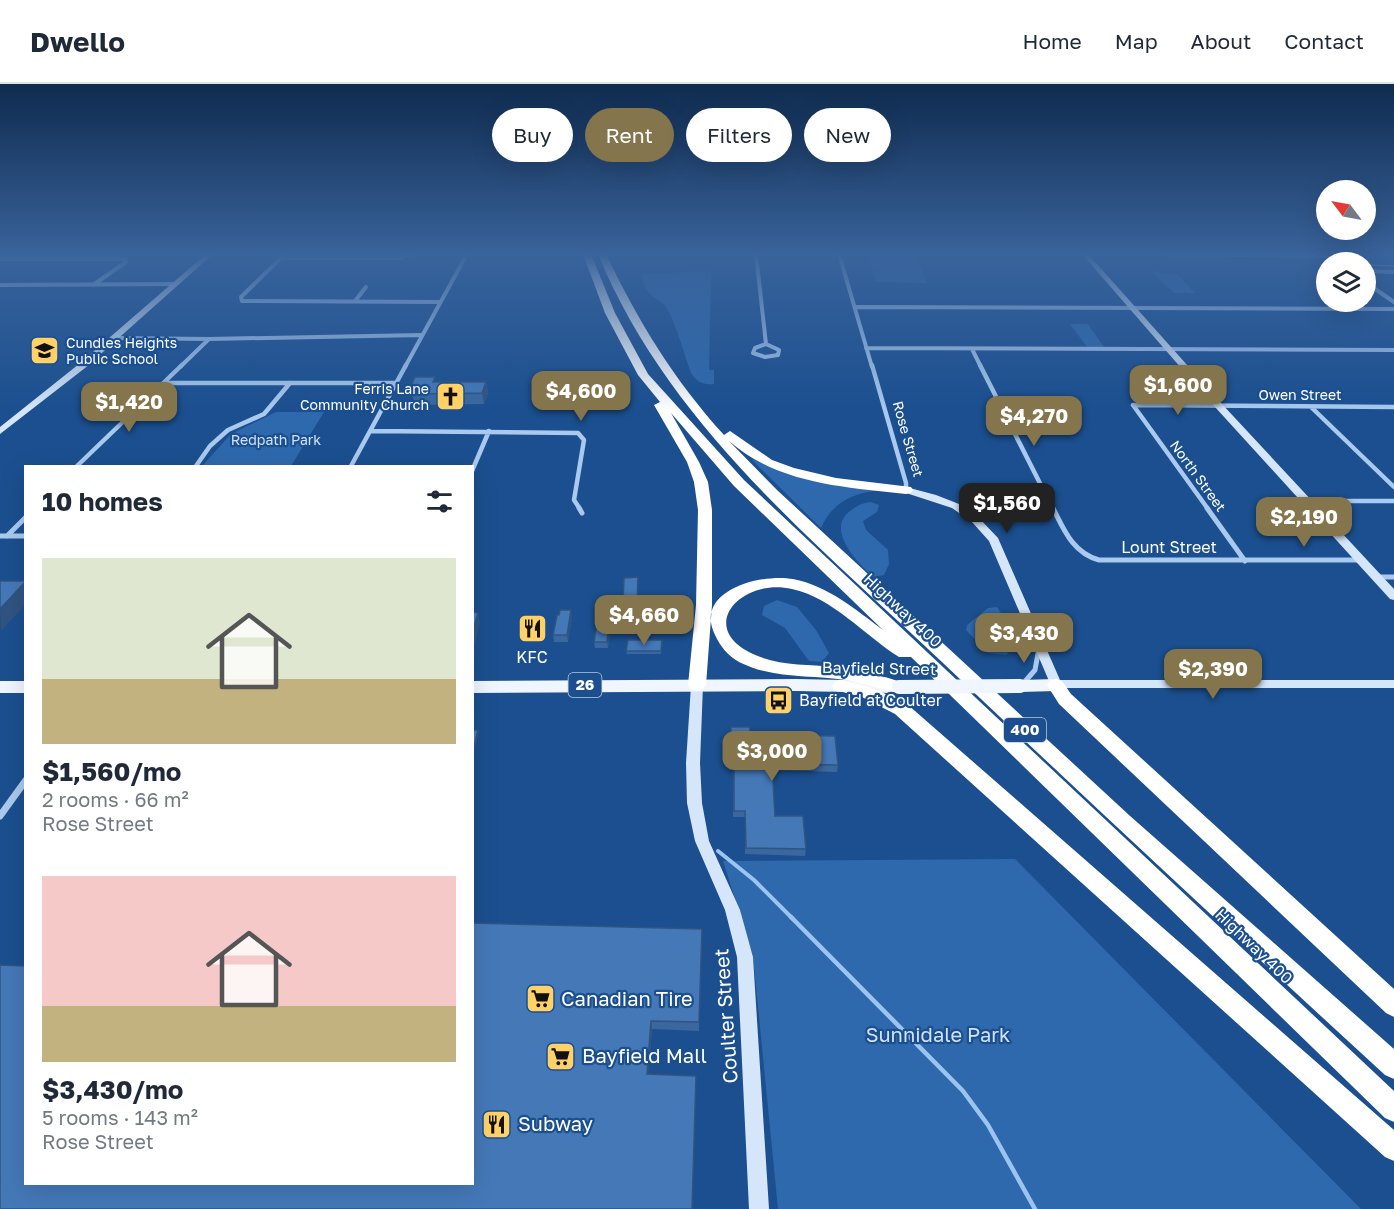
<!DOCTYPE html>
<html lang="en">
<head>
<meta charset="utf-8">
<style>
	body { margin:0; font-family:"Golos Text",sans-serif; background:#f2f2f3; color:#1f2937; height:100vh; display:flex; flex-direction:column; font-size:22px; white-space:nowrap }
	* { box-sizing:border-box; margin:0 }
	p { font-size:20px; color:#747a83 }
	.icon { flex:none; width:33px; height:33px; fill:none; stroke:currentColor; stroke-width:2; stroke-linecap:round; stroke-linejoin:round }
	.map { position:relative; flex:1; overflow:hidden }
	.sheet { position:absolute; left:24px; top:381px; width:450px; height:720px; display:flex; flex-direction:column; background:#fff; border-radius:0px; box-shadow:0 6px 24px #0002 }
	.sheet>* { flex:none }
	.guide { position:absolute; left:492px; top:24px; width:570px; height:54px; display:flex; gap:12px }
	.needle { width:39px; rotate:302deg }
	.controls { position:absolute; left:1316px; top:96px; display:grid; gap:12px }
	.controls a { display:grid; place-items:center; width:60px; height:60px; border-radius:50%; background:#fff; box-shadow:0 6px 24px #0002; font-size:30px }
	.price { position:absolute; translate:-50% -51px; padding:0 14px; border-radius:12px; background:#84754c; color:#fff; font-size:20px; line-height:39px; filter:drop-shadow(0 2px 3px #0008) }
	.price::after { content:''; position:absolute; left:50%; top:36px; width:18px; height:14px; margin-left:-9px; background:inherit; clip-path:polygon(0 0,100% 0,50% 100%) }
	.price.current { background:#222; color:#fff }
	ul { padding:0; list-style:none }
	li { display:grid; align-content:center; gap:12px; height:318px; padding:0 18px }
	li span { display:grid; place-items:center; height:186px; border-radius:0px; color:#555 }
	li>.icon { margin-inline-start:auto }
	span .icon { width:108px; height:108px; fill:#fffc; stroke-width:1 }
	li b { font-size:26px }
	h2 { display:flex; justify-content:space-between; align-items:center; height:72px; padding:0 18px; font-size:26px }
	.pill { padding:0 21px; border-radius:27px; background:#fff; box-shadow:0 6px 24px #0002; font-size:21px; line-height:54px }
	.pill.current { background:#84754c; color:#fff }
	header { display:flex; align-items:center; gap:36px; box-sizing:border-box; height:84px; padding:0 30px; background:#fff; border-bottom:2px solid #e0e1e3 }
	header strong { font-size:28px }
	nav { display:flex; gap:33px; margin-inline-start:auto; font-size:21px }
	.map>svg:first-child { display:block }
	.green { fill:#2e69ad }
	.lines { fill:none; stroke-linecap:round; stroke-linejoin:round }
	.stream-far2 { stroke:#9cc4f0; stroke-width:1.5 }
	.stream-far1 { stroke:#9cc4f0; stroke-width:4 }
	.stream { stroke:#9cc4f0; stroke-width:4.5 }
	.street-far3 { stroke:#a9c9ee; stroke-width:4 }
	.street-far2 { stroke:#a9c9ee; stroke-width:4.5 }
	.street-far1 { stroke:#a9c9ee; stroke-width:5 }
	.street { stroke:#a9c9ee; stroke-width:7 }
	.secondary { fill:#d6e6fa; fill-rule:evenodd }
	.primary { fill:#f0f6ff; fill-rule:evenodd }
	.highway { fill:#fff; fill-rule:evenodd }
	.primary-bridge { stroke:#f0f6ff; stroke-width:14 }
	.wall { fill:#3a679d }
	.shaded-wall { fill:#305480 }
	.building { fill:#4478b7; stroke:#305480; stroke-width:1.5 }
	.labels { text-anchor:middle; stroke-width:4.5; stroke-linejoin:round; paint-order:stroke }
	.far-poi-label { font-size:14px; fill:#fff; stroke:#1b4f8f; text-anchor:start }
	.far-street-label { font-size:14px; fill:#fff; stroke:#1b4f8f }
	.far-park-label { font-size:14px; fill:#cfe3fa; stroke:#1b4f8f }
	.shield { fill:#1b4f8f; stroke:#bbcadd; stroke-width:1.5 }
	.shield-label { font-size:15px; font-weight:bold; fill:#fff }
	.street-label { font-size:16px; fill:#fff; stroke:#1b4f8f }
	.poi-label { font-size:16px; fill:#fff; stroke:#1b4f8f }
	.near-poi-label { font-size:20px; fill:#fff; stroke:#1b4f8f; text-anchor:start }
	.near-street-label { font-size:20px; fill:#fff; stroke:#1b4f8f }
	.near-park-label { font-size:20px; fill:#cfe3fa; stroke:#1b4f8f }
</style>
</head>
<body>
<header>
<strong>Dwello</strong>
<nav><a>Home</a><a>Map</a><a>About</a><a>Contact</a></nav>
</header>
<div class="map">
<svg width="1394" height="1125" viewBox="0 0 1394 1125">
	<rect width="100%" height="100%" fill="#1b4f8f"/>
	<path class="green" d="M868,170H915L927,199L876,198Z
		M711,187L709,286H714V300C702,301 697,298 691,289C683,268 678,245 668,226C661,212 645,217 642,190Z
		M1151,187L1178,191L1195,209H1174Z
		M1070,240H1088L1104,263H1087Z
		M276,328H324L291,382L203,381L231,350Z
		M751,375L785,388L881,406C854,409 833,417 821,444Z
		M871,418L879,421L877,428L863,437L866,446L888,466L889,480L884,491L873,493C858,479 825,446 850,427C857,422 861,419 871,418Z
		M777,516L797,523L816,546L829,569L822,578L809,577L785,544L762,531L764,522Z
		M997,523L1014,549L1016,562L1006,571L988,569L966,546L967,541L988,524Z
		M1015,775L1361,1125H778L753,872L723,777Z"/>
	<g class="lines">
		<path class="stream-far2" d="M1365,181L1394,182"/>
		<path class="stream-far1" d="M718,767L754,796L793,835"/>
		<path class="stream" d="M791,833L963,1007L988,1041L1035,1125"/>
		<path class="street-far3" d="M285,170L241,213L242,217L439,218
			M756,170L766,260
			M839,170L872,283
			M1161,170L1326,172
			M1324,171L1336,178
			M281,174H401L410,170
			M0,175H125L126,178L93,201
			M1365,187L1394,188
			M1365,198L1394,218
			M0,201L173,200
			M355,217L366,203
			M856,223L1394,225
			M114,254L209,255L421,251
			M766,260L779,266L778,271L765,273L753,269L755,264Z
			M866,264L1394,266
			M972,265L981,283
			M180,283L209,255
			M405,283L467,170"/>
		<path class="street-far2" d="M872,281L906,399V406
			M980,281L1053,425
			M164,299H395
			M1311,323L1394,403
			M371,347L578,349L584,356L574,416L580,425
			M77,382L182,281
			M196,382L210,362L228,346L264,330L290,299
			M351,382L406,281
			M472,387L489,347
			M1307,417H1394
			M1208,425L1133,321L1394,323"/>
		<path class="street-far1" d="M579,424L582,429
			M1053,424C1064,446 1073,469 1099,476H1362
			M1207,424L1245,477
			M0,452H26
			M7,452L26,433
			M1377,493H1394
			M1021,602L1035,586L1039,564"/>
		<path class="street" d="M0,732L26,696"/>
		<path class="secondary" d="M206,170H213L85,284L0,350V343L79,280Z
			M1082,170H1088L1221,319L1394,505V516L1390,515L1215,323Z
			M906,403L936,411L959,420L979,434L998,454L1060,596H1394V604H1052L989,457L972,438L952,424L903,408L901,406Z
			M697,597L701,598L703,601L700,679L702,719L709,757L740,826L753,873L769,1125H749L737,873L725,826L695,757L687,719L686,679L691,601L693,598Z"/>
		<path class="primary" d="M796,595L892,597L898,599L900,603L898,607L892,609L796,607L472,609V597Z
			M1056,595L1062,597L1064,601L1062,605L1056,607L1020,608L1014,606L1012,602L1014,598L1020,596Z
			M0,597H26V609H0Z"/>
		<path class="highway" d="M583,170H591L615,229L648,290L744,396L1394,1007V1038L1385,1034L911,573H899C864,551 833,514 792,505C742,493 695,543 753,570C778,582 807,580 834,583C858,585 882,592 905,599L908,603L905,607L899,609C881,605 864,599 846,596C811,591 772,595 739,578C728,572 720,562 715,551C693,507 761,489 793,495C828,502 855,525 883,546L734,402L671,329L699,378L708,398L712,426V521L706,601L703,605L697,607L691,605L688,601L696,521L698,426L694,398L687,378L654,321L660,318L638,291L605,229Z
			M598,170H606C638,237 674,296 724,351L730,347L772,376L794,384L836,394L911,403L913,406L911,409L906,410C844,403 778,400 729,357L777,406L1129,731L1394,965V995L1385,991C1237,855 1089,718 943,579C813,456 668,340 598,170Z
			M1056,595L1062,597L1071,610L1394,905V933L1386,929L1059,620L1047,601L1050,597Z
			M841,596L873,604L907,620L1394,1046V1077L1385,1073L895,630L862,613L835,606L832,602L835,598Z"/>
		<path class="primary-bridge" d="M899,603L1020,602"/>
	</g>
	<path class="wall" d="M436,298H486L488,309L484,320L415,321L410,304Z
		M638,493V525H623V519Z
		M572,533L568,558H554L553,551Z
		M610,533L611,540L608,564H595L594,558Z
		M662,556L661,570H627L626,567Z
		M750,650L838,681L837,688L772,686L775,732L806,765L805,772L745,770V733H733L734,673H724V657L731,658Z
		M702,845L699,947L652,945L648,990L26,1100Z"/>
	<path class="shaded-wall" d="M486,298L488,309L484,320L482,309Z
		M26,497V520L1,547L0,525Z
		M571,526L572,533L568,558L567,551Z
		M478,529L480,539L472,570V550Z
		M610,533L611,540L608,564L607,558Z
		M478,646L479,649L472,677V671Z
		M651,937L652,945L648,998L647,990Z"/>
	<path class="building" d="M415,293H435L433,298H486L482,309L412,310L415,304H410Z
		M638,493L637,519H623L624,494Z
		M0,497H26L0,525Z
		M560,526H571L567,551H553L557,531H559Z
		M472,528L478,529L472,550Z
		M598,533H610L607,558H594Z
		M628,556H662L661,567H626Z
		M731,643H750V650L835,652L838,681L772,680L775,732H803L806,765L746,764L745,727H734V667H724V657L731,658Z
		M472,646H478L472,671Z
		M472,839L702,845L699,938L651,937L647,990L696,992L692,1125H0V881L26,882V1100H472Z"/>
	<linearGradient id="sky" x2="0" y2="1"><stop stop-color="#0f2b4f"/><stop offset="0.52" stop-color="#39639b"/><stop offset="1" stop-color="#39639b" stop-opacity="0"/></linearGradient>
	<rect width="1394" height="327" fill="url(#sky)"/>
	<defs>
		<symbol id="school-square" viewBox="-11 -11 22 22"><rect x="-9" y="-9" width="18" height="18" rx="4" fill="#ffd166" stroke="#1b4f8f"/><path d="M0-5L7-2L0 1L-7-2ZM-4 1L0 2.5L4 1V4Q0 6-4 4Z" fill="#111"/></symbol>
		<symbol id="church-square" viewBox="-11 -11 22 22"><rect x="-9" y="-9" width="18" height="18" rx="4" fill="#ffd166" stroke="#1b4f8f"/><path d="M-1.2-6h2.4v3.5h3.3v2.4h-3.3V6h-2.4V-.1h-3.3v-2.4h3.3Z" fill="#111"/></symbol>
		<symbol id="restaurant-square" viewBox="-11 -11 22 22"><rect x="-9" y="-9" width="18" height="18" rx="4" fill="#ffd166" stroke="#1b4f8f"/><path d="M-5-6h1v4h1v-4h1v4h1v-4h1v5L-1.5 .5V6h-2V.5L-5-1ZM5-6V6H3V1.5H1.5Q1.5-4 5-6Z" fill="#111"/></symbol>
		<symbol id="bus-square" viewBox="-11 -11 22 22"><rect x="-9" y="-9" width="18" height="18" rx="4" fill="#ffd166" stroke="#1b4f8f"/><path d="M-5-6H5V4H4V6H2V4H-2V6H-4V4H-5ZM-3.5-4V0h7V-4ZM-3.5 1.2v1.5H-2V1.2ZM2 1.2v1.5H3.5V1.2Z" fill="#111"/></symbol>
		<symbol id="supermarket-square" viewBox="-11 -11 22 22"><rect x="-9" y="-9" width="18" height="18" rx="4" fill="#ffd166" stroke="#1b4f8f"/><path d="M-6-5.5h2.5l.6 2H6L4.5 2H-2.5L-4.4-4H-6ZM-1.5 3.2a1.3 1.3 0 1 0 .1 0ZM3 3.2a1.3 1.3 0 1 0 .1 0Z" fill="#111"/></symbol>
	</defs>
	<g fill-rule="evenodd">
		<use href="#school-square" x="28" y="250" width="33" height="33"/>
		<use href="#church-square" x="434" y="296" width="33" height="33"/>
		<use href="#restaurant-square" x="516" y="528" width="33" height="33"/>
		<use href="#bus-square" x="762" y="600" width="33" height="33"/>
		<use href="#supermarket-square" x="524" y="898" width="33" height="33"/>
		<use href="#supermarket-square" x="544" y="956" width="33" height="33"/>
		<use href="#restaurant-square" x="480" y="1024" width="33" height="33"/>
	</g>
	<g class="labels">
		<g class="far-poi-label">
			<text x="66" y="264">Cundles Heights<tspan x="66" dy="16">Public School</tspan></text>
			<text x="429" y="310" text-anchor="end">Ferris Lane<tspan x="429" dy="16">Community Church</tspan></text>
		</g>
		<g class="far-street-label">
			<text x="1300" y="316">Owen Street</text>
			<text transform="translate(908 355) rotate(74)" y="5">Rose Street</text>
			<text transform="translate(1198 392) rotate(54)" y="5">North Street</text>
		</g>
		<g class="far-park-label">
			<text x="276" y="361">Redpath Park</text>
		</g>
		<g class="shield">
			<rect x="568.5" y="589" width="33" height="24" rx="4.5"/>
			<rect x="1004" y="634" width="42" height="24" rx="4.5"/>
		</g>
		<g class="shield-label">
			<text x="585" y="606">26</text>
			<text x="1025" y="651">400</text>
		</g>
		<g class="street-label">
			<text x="1169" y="469">Lount Street</text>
			<text transform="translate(903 526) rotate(43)" y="6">Highway 400</text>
			<text transform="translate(879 584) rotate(1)" y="6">Bayfield Street</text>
			<text transform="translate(1254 862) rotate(44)" y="6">Highway 400</text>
		</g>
		<g class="poi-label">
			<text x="532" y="579">KFC</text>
			<text x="799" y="622" text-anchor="start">Bayfield at Coulter</text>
		</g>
		<g class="near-poi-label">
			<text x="561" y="922">Canadian Tire</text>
			<text x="582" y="979">Bayfield Mall</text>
			<text x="518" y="1047">Subway</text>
		</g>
		<g class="near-street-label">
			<text transform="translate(726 932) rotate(-94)" y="7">Coulter Street</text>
		</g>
		<g class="near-park-label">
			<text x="938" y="958">Sunnidale Park</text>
		</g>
	</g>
</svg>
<div class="controls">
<a><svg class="needle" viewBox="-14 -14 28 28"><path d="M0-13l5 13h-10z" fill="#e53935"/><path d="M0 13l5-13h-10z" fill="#747a83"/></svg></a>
<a><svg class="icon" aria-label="layers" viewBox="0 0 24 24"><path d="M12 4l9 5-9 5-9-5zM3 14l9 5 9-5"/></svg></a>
</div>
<b class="price" style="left:1178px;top:332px">$1,600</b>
<b class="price" style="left:581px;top:338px">$4,600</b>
<b class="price" style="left:129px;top:349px">$1,420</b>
<b class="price" style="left:1034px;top:363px">$4,270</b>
<b class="price current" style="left:1007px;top:450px">$1,560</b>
<b class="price" style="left:1304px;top:464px">$2,190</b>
<b class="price" style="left:644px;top:562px">$4,660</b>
<b class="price" style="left:1024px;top:580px">$3,430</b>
<b class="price" style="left:1213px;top:616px">$2,390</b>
<b class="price" style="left:772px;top:698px">$3,000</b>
<div class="guide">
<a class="pill">Buy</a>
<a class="pill current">Rent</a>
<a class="pill">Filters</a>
<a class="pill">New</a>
</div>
<section class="sheet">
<h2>10 homes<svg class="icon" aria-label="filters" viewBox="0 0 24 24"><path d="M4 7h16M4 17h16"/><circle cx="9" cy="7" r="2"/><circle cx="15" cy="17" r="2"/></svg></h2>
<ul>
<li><span style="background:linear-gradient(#dfe7d0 65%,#c2b280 0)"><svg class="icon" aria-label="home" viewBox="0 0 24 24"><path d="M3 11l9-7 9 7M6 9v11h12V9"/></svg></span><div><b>$1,560/mo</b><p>2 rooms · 66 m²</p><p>Rose Street</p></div></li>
<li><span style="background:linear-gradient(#f6c9c9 70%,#c2b280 0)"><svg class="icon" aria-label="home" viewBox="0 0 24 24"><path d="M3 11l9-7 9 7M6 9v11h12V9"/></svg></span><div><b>$3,430/mo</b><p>5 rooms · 143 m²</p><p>Rose Street</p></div></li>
</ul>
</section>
</div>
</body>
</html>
